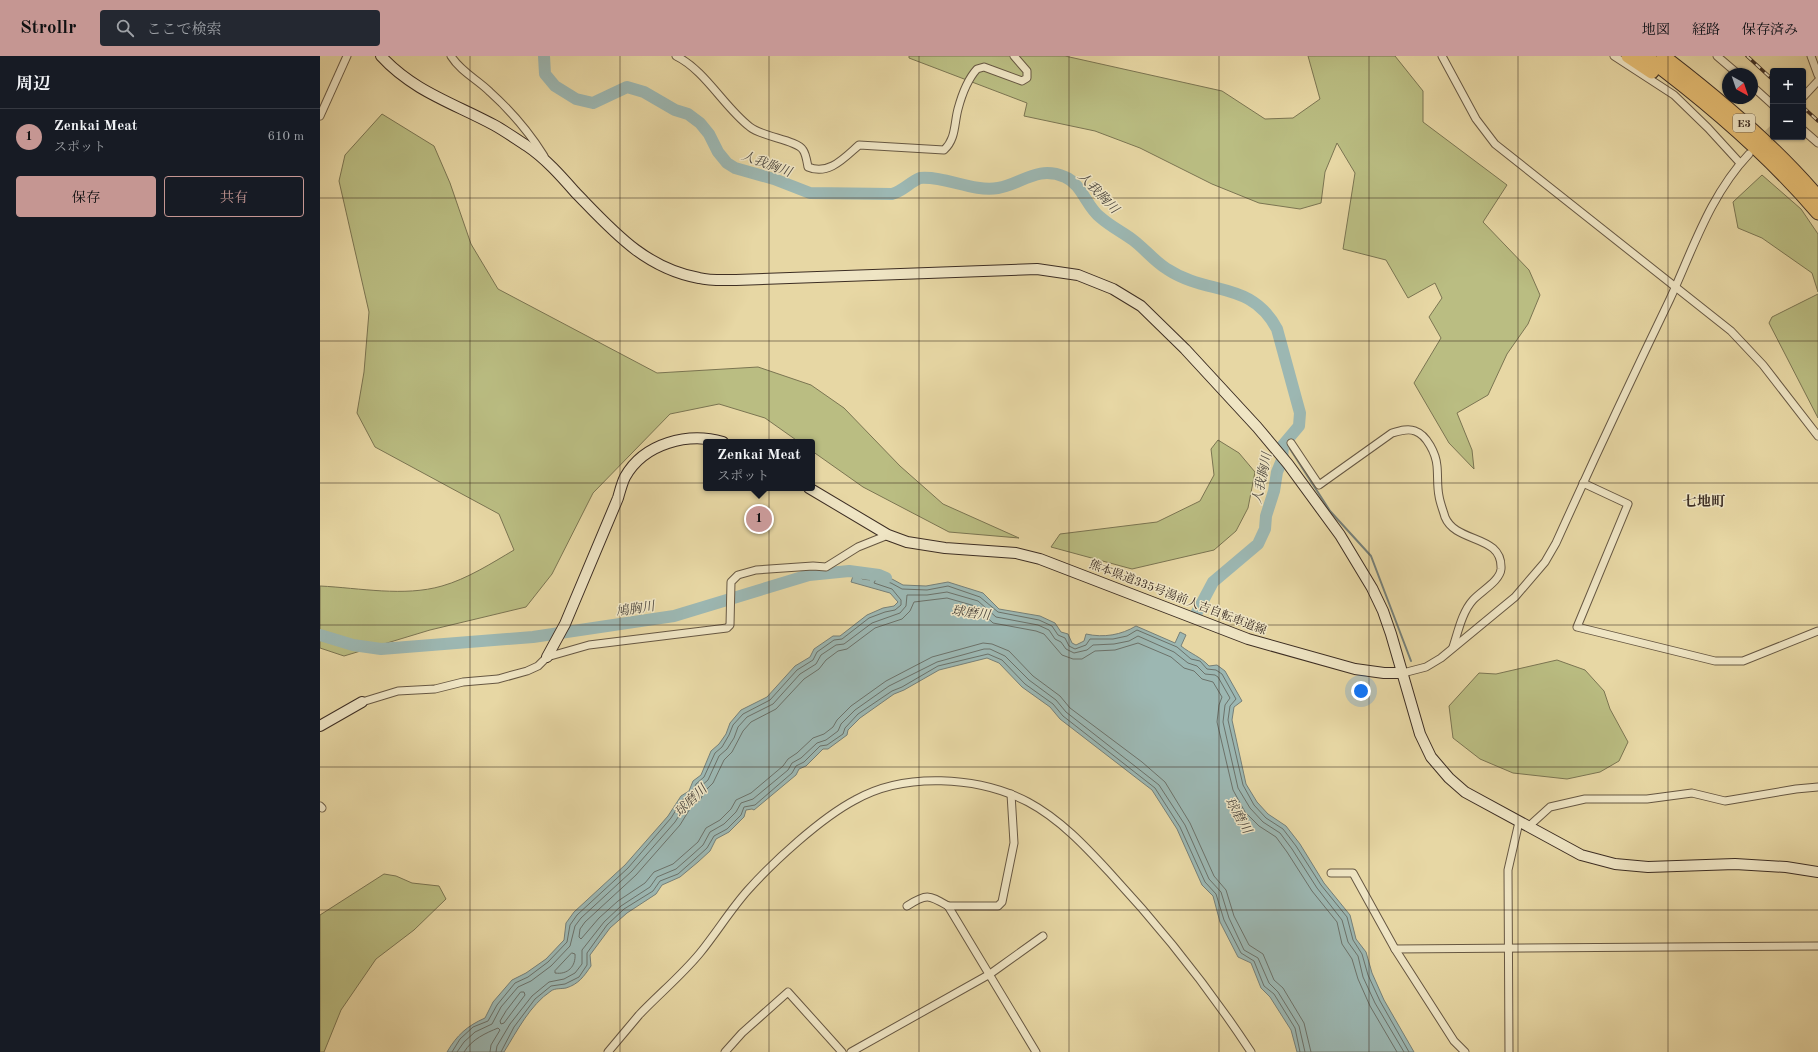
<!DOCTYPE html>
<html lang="ja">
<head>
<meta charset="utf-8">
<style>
	:root { --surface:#171b24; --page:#242831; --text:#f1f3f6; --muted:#9ea1a6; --line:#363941; --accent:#c59692 }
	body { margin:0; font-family:"Old Standard TT","Noto Serif JP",serif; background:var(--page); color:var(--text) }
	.controls { position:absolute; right:12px; top:12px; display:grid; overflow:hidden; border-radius:4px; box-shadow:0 1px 3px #0004 }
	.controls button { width:36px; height:36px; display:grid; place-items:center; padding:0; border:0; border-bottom:1px solid var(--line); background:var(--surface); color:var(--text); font:20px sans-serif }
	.compass { position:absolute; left:1402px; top:12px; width:36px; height:36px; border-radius:50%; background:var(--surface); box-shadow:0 1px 3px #0004; rotate:140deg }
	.you { position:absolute; left:1041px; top:635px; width:14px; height:14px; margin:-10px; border:3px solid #fff; border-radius:50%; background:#1a73e8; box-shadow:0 0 0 6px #1a73e833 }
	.badge { display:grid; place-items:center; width:26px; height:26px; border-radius:50%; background:var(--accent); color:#111; font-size:13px; font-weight:700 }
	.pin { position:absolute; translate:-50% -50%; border:2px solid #fff; box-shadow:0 1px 4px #0006 }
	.popup { position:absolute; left:383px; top:383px; width:112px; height:52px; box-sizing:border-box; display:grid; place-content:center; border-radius:4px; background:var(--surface); filter:drop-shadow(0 1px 3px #0005); font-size:13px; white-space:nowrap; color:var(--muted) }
	.popup b { font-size:15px; color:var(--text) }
	.popup::after { content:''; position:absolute; left:50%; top:100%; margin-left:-8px; border:8px solid transparent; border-top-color:var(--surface) }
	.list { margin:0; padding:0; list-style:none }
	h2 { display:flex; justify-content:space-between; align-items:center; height:52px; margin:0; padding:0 16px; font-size:17px }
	h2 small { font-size:13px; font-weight:400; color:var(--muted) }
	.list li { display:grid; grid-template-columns:26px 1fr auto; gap:12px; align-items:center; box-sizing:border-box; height:56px; padding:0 16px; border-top:1px solid var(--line) }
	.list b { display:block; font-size:15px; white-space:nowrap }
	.list p { margin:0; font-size:13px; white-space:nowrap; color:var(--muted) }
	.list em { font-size:13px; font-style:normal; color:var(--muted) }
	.actions { display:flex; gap:8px; padding:12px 16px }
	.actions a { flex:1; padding:9px 0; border:1px solid var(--accent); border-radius:4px; text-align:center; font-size:14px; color:var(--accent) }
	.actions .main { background:var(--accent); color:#111 }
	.icon { flex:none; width:22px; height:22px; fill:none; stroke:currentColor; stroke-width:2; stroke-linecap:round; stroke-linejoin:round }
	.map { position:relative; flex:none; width:1498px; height:996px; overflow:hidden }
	header { display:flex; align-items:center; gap:24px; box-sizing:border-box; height:56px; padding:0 20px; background:var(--accent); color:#111 }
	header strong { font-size:19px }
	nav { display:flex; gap:22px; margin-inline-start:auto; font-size:14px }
	.search { width:280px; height:36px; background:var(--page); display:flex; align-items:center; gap:10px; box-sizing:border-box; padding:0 14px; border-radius:4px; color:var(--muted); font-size:15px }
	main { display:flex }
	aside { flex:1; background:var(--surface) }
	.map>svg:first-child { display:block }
</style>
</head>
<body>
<header>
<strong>Strollr</strong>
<div class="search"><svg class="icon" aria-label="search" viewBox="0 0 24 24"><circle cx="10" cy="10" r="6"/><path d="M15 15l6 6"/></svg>ここで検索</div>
<nav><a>地図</a><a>経路</a><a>保存済み</a></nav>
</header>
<main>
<aside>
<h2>周辺<small></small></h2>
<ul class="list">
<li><span class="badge">1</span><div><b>Zenkai Meat</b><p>スポット</p></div><em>610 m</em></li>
</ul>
<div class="actions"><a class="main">保存</a><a>共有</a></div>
</aside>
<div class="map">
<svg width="1498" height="996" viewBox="0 0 1498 996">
	<rect width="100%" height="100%" fill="#e7d7a4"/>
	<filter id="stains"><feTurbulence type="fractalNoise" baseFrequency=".005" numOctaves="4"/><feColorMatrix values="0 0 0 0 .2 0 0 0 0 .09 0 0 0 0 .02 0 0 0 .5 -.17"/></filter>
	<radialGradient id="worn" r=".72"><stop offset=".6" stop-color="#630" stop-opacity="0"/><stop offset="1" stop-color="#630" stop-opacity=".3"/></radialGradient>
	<g fill="#babd82" stroke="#7b7552">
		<path d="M589,0H745L902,35L945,63L973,62L1000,43L988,0H1075L1103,35V66L1187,129L1163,166L1209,214L1220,239L1208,268L1187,298L1168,339L1137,357L1152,394L1154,413L1129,387L1094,327L1121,282L1109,261L1122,242L1115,227L1088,242L1066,204L1023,193L1035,117L1017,87L1005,116L1001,147L980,153L939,147L892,128L820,92L775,75L704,60L707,47L589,2Z"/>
		<path d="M62,58L114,90L130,127L151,188L178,233L337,317L438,311L491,329L524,352L580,410L623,448L699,482L629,476L543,431L492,395V386H479L445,362L399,348L350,358L273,437L232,518L206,551L110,574L24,600L0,592V530C40,532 84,541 122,530C147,523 172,507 194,494L179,458L55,391L37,357L44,316L49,256L19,125L25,99Z"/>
		<path d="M1442,119L1481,153L1498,178V236L1492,217L1442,182L1418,172L1413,146Z"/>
		<path d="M1498,238V362L1449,267L1452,261Z"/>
		<path d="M898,384L919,397L935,416L928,452L916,475L894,494L812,513L731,491L740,478L837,466L880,445L894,419L891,393Z"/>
		<path d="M1237,604L1265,614L1284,635L1290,653L1308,686L1299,705L1280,716L1247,723L1193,717L1160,703L1133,682L1129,650L1159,617L1176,618Z"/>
		<path d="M64,818L76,820L92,827L119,830L126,843L94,874L56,903L21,954L4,996H0V859Z"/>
	</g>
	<path fill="#9cb7b2" stroke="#768079" d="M536,511L542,523L550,524L551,517L572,523L583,529L606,530L628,526L663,537L679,553L720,560L735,567L741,576L748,578L752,587L756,589L764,585L766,578C784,582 801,579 816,570L855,587L860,576L866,579L861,590C871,598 881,601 889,610L897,609L905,615L922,645L914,651L912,664L926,728L937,746L948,758L966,770L980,788L1004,827L1030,859L1036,883L1046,896L1052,917L1064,944L1094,996H977L971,974L950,941L941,932L931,907L918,901L900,866L893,840L882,829L857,773L832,734L740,663L730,651L702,631L679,607L667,602L619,614L584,634L574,638L540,662L528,674L527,679L508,693H503L486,710L479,713L476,719L434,754L432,753L426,754L424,761L409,776L396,783L390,795L378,806L360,821L342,829L336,838L307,857L290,872L270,899L271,910C264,920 259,928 246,932C241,933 235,932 231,935C210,949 197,975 184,996H127C137,979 147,970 165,962L173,946L192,924L206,917L226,903L244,884L246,867L254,856L305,809L348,760L361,740L369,735L373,725L381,719L391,695L399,688L406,678L410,667L421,654L447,641L475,610L490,601L494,593L513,580H520L547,559L563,552L574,550L578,546L570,537L531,526Z"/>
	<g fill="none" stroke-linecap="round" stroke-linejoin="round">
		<g stroke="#6c726a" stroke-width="1">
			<path d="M252,897L255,898C256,910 248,919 235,917V915Z"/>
			<path d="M201,936H204L205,939L184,967L181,968L180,965L186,955Z"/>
			<path d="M132,996L140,983L153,971L168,965L177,949L195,927L208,921L228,906L247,886L250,869L257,859L308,812L351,762L363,743L372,737L376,728L384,721L395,697L402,691L409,679L413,669L423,658L450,644L477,614L493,604L497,596L514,584L522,583L549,562L565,556L575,554L581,549V544L572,533L554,527L556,523L571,527L582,533L607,534L628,530L660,541L678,556L719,564L732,570L738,579L745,582L749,590L755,593L766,589L770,583H793L807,580L817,574L857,591L871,603L880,605L887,613L896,614L902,618L916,643L910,650L908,664L923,729L934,749L946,762L963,773L976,790L1001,829L1027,861L1033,884L1042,898L1048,919L1060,945L1089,996"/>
			<path d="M137,996L144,986L155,976L172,968L181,951L198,931L211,925L231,910L250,890L255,870L261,862L312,815L355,766L367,747L376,740L380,731L388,724L399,700L407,693L414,682L418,671L427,661L453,648L480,618L496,608L501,599L516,589L524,588L552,567L580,557L586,550L587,539H607L627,536L658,545L676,561L718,569L729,574L735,583L741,586L746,593L754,597L767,594L773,589L794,588L809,585L818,580L854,596L868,607L877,610L885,618L895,619L898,621L910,642L905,649L903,666L918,732L930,752L943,766L960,777L972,793L997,832L1022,864L1028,886L1038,900L1043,921L1055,947L1084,996"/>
			<path d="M144,996C152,983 166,977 178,972L180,974L171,989L170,996"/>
			<path d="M176,996L177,990L190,968L212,940L229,926L244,923L255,917L262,908V894L284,866L301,850L330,831L337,821L356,813L372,799L383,789L390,776L404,768L416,756L421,747L433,743L468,714L472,707L481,702L497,687L506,684L518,675L521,668L535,654L569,630L617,606L664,593H670L685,600L709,624L736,644L746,656L839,729L865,769L889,823L901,836L909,862L924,894L938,902L949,927L958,936L979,970L985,996"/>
			<path d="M181,996L194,971L215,943L231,930L245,928L259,921L267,909V897L287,869L304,853L333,835L340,825L358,818L375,803L387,792L394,780L407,773L421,759L424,751L435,749L472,717L476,710L484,706L500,690L507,689L523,678L525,672L538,658L572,635L582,631L618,610L668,598L682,604L705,628L733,648L743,660L835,732L860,771L885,826L896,838L904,864L921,897L934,905L944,930L954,938L975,972L980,996"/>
			<path d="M991,996L984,967L963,932L954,924L943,898L929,889L914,860L906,834L894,820L870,767L845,726L822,706L750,652L740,640L713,620L689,595L672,588L663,587L612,601L566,625L531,650L517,664L513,671L504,678L493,682L477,697L468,703L463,710L431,737L416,744L411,753L400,764L386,772L378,786L353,808L334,816L325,827L298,845L279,862L261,883L259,881L260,873L265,866L316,819L360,769L371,751L380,744L385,735L393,727L404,704L412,696L423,675L431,666L456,653L484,623L499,613L506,604L518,595L527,593L555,572L582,563L590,555L594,546L627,542L655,550L673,567L716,575L724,578L742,599L753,603H762L775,595L795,594L818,587L851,601L864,612L874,615L882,623L893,626L902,641L899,649L897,666L913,734L925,756L939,770L956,781L967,796L992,835L1017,866L1022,888L1032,903L1038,923L1050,950L1077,996"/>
		</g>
		<path stroke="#768079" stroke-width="2" d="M965,385L1010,455L1051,500L1091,605"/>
		<g stroke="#9cb7b2" stroke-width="12">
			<path d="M224,0L225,18L235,30L256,43L273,47L307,31L324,36L355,54L368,58L380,67L389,78L398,96L407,107L415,112L454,123L490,137L572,138C583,135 590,126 600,122C626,120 652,136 678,132C702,128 717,109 745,121C762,128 766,150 780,161C790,170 802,176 813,184C825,193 834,205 847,213C888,240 931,224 957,273L980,357L979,370L963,389L962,404L957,416L954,435L946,460L945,473L938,488L893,526L876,558"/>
			<path d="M0,579L33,589L61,593L213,581L354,560L489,519L529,515L559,519L566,522"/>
		</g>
		<path stroke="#c5b58a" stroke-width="7" stroke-dasharray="7 3.5" stroke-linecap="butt" d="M1440,85L1453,72"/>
		<defs>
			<g id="street">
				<path d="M131,0C141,16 157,23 170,36C191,55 209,76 224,100"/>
				<path d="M356,0C385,14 404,51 430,71C442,81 477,84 483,94C486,98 487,106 488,111C509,120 525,101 539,89L624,94C636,83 634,68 638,53C642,38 647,24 657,13L664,11L702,25L707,22V15L694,0"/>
				<path d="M1122,0L1156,63L1175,88L1411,275L1443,309L1498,380"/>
				<path d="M1294,0L1354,39L1388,72L1420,107"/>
				<path d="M1397,0L1418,18"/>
				<path d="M1491,0L1498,19"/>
				<path d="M1432,30L1453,49"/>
				<path d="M1483,41L1498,25"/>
				<path d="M0,60L27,0"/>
				<path d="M1483,74L1498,87"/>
				<path d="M971,387L999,429L1072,377C1079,375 1088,372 1095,375C1107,379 1116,398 1117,410C1118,420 1117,431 1119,440C1120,447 1123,454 1125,461C1136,488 1183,478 1181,513C1180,525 1161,535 1153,544C1142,556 1138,576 1133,591"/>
				<path d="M1263,427L1308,448L1257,571L1395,605H1423L1498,575"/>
				<path d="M1083,617L1106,611L1121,602L1195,541L1225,506L1236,487C1273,405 1311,324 1350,243C1373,193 1390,139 1429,98"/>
				<path d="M42,646L78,635L115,633L143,626L178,623L207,615L218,610L227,601L269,589L407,572L410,569L411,526L418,519L436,514L493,510L506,511L538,491L568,479"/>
				<path d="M0,750L2,752"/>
				<path d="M1208,771L1230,751L1265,743H1327L1372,737L1405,745L1476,733L1498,731"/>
				<path d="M1011,817H1033L1075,893L1134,985L1145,996"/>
				<path d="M587,850C607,837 609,839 628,850L716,996"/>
				<path d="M628,850H678L682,846L694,787L691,738"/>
				<path d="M1075,893L1498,890"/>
				<path d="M288,996C298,984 309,971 319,959C339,938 362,919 380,897C397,876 411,853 428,834C454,805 501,762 535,744C584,716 658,720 708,746C740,763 766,791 790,817C842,873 889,932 931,996"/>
				<path d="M405,996L422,977L468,936L522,996"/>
				<path d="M531,996L670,918L723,880"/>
				<path d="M1189,996L1188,814L1199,766"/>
			</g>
			<g id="secondary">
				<path d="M61,0C93,35 133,47 174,69C185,75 196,83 207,90C225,102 241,120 255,136C292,174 324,212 379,222C391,225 404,224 416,224L717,213L758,219L793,233L821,250L865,293L937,371L968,408L1020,479L1052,532L1063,555L1071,578L1100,678L1111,701L1129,722L1145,736L1261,799L1295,808L1328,811L1415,808L1466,811L1498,816"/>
				<path d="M489,432L568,479L587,486L625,492L696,497L720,503L928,583L1035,613L1064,617H1083"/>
				<path d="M227,601L245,568L298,442C300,435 302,427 305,421C324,387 368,376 403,386"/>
				<path d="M0,670L42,646"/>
			</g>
			<g id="highway">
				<path d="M1308,0L1332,16"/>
				<path d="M1325,0C1388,47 1447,97 1498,157"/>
				<path d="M1343,0C1398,42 1453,88 1498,141"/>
			</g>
		</defs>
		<use href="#street" stroke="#675843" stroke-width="9"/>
		<use href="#secondary" stroke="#3c2d23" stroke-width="12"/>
		<use href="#highway" stroke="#3c2d23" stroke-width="15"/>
		<use href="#street" stroke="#efe5c4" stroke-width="7"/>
		<use href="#secondary" stroke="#efe5c4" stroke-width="10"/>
		<use href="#highway" stroke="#e4bc72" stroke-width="13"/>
		<defs>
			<g id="rail">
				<path d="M1427,0L1453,24"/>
				<path d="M1483,51L1498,65"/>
			</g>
		</defs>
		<use href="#rail" stroke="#3c2d23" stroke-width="3.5"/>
		<use href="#rail" stroke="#efe5c4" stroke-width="2" stroke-dasharray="6" stroke-linecap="butt"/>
	</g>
	<path fill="none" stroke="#3c2d23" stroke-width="1" stroke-opacity="0.55" d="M150,0V996M300,0V996M449,0V996M599,0V996M749,0V996M899,0V996M1049,0V996M1198,0V996M1348,0V996M0,142H1498M0,285H1498M0,427H1498M0,569H1498M0,711H1498M0,854H1498"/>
	<g text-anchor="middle" stroke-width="3" stroke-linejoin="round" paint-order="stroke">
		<rect fill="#efe5c4" stroke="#726453" stroke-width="1" x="1413" y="58" width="22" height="18" rx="3"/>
		<g font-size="11" font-weight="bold" fill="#3c2d23">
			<text x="1424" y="71">E3</text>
		</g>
		<g font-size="12" fill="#3c2d23" stroke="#efe5c4">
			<text transform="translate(858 541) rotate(21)" y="4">熊本県道335号湯前人吉自転車道線</text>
		</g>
		<g font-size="13" font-style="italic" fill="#4f4940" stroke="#efe5c4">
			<text transform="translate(447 107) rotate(20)" y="5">人我胸川</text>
			<text transform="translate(779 136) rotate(46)" y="5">人我胸川</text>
			<text transform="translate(941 422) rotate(-78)" y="5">人我胸川</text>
			<text transform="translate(315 552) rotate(-9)" y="5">鳩胸川</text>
			<text transform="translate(651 556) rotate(7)" y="5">球磨川</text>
			<text transform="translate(370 744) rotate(-44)" y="5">球磨川</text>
			<text transform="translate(919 759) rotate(60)" y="5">球磨川</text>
		</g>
		<g font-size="14" font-weight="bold" fill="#3c2d23" stroke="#efe5c4">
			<text x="1384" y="450">七地町</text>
		</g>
	</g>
	<rect width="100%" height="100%" filter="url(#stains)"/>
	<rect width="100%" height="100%" fill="url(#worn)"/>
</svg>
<div class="controls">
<button>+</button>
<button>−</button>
</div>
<svg class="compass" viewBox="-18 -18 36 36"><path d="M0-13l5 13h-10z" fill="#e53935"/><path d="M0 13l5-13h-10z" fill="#9ea1a6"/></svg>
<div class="you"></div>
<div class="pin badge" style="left:439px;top:463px">1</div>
<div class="popup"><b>Zenkai Meat</b>スポット</div>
</div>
</main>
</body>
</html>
